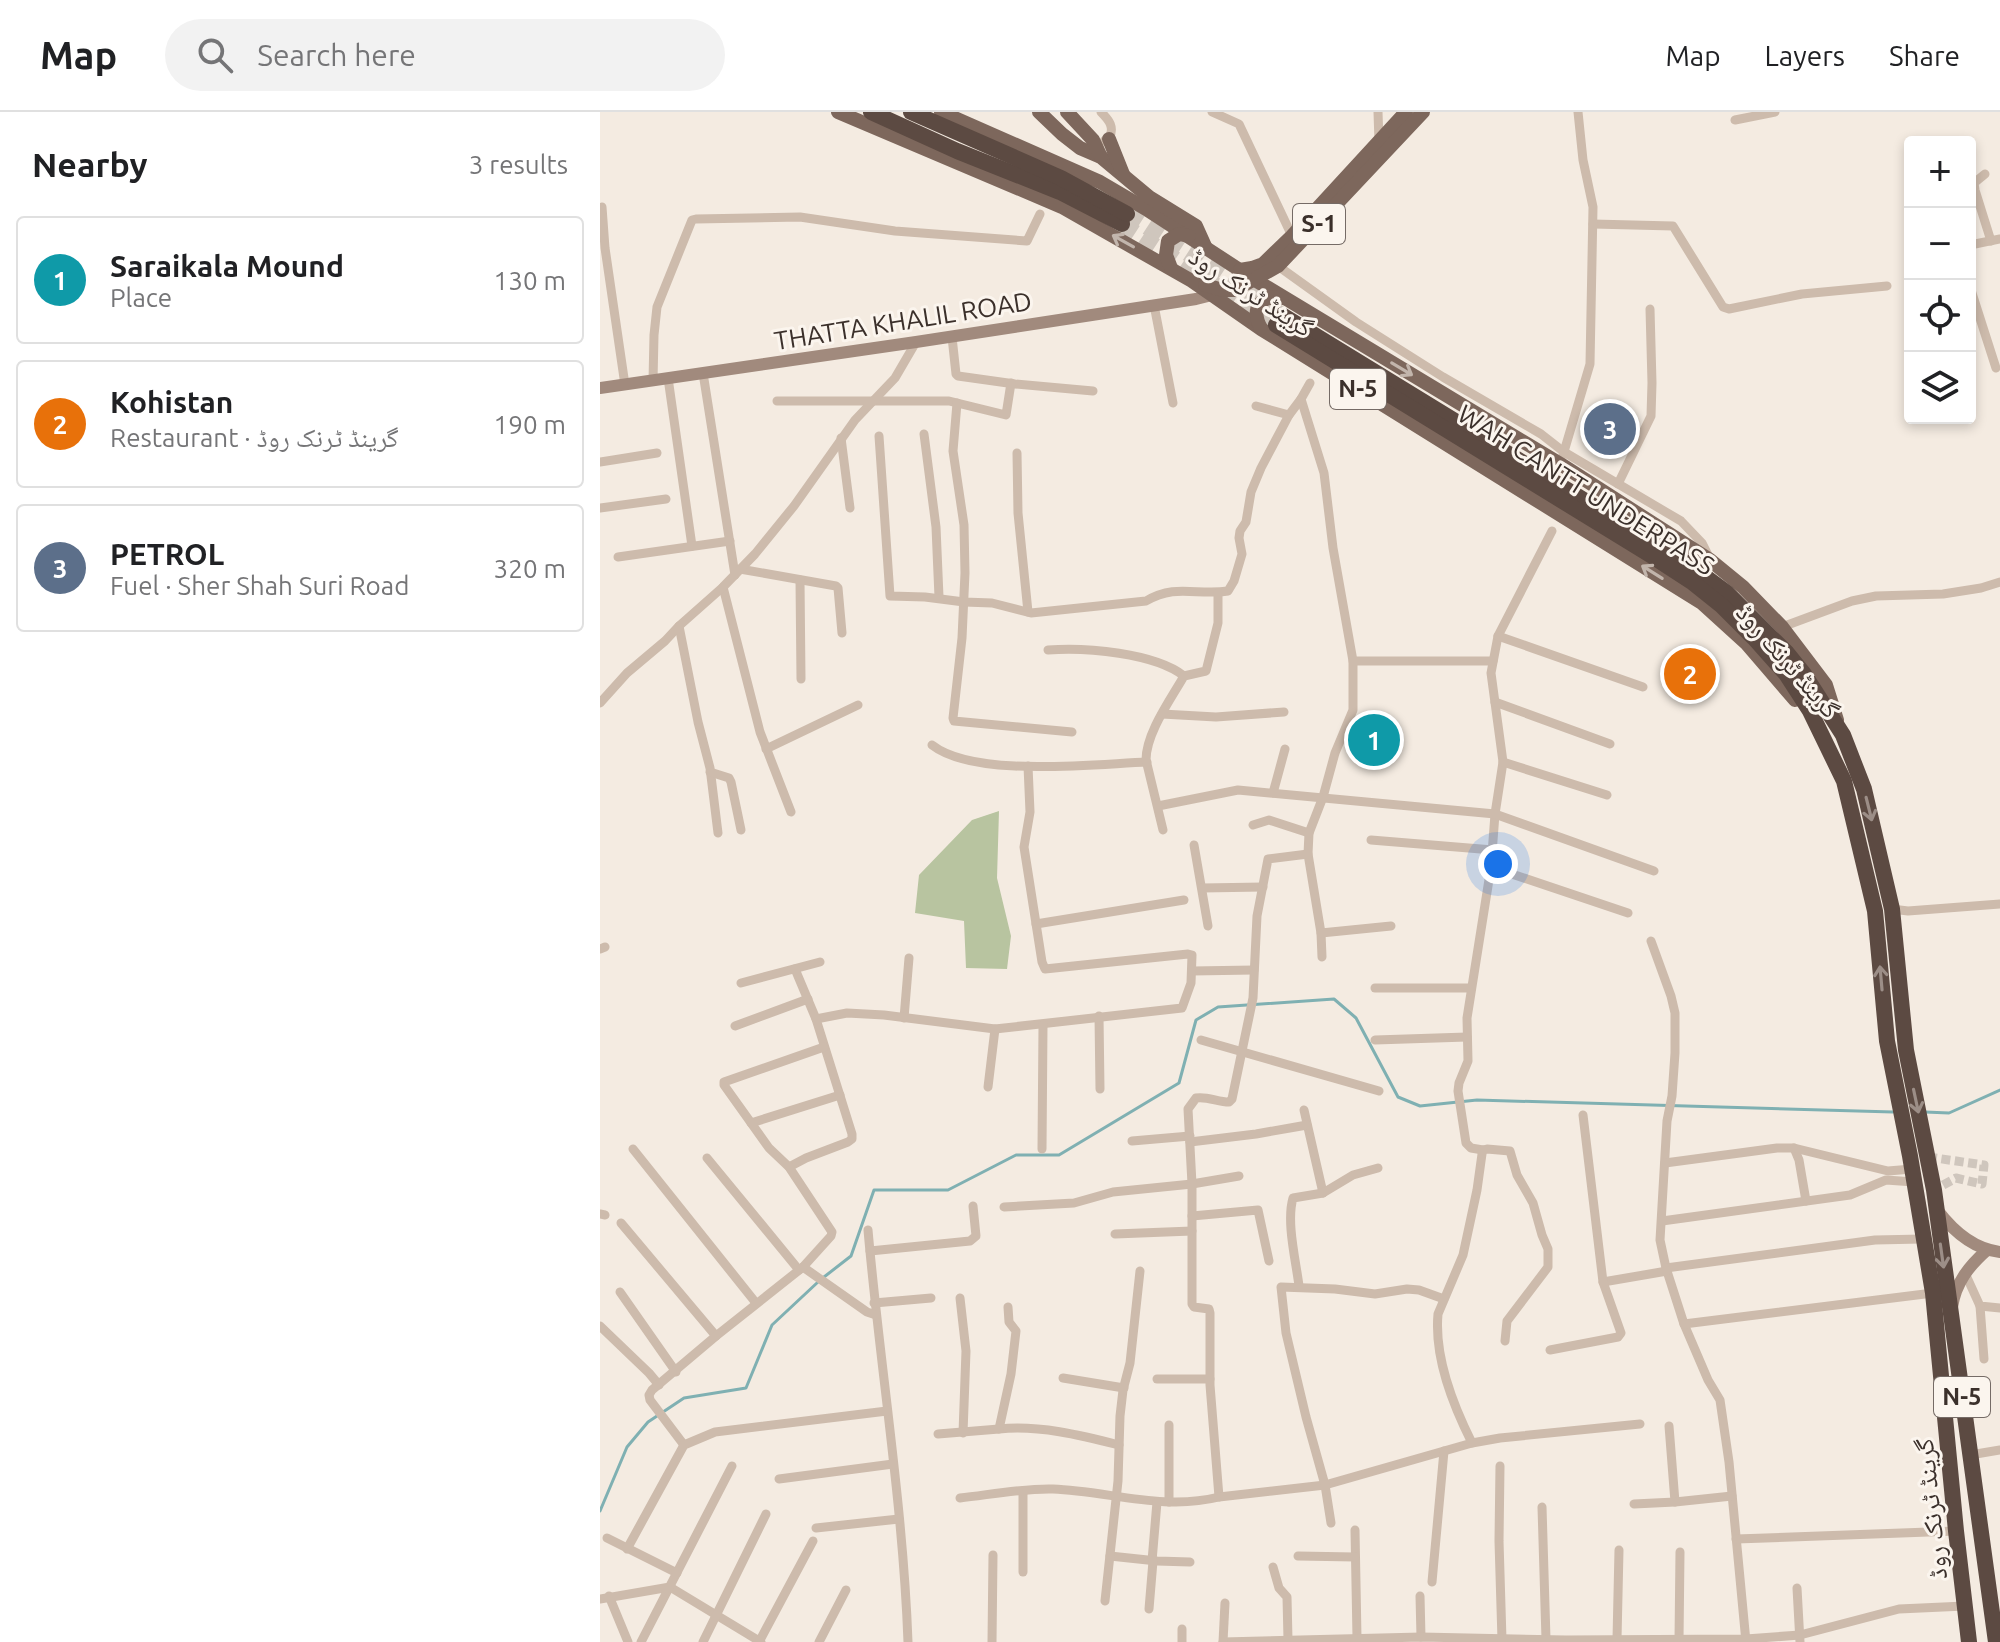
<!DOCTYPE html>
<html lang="en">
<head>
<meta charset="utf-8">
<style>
	:root { --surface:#fff; --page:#f2f2f2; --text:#202124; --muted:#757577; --line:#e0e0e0; --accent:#1f5a5e }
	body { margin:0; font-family:Ubuntu,"Noto Naskh Arabic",sans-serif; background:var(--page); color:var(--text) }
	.controls { position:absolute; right:24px; top:24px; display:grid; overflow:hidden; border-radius:8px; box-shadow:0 4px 12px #0003 }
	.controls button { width:72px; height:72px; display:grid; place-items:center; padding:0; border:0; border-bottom:2px solid var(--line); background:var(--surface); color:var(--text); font:40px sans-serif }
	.you { position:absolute; left:898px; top:752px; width:28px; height:28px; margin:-20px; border:6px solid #fff; border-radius:50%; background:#1a73e8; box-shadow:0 0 0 12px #1a73e833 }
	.badge { display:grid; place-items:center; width:52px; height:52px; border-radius:50%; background:var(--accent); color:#fff; font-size:26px; font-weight:700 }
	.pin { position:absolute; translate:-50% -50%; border:4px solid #fff; box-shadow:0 2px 8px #0006 }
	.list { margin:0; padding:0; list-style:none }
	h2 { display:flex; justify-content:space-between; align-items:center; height:104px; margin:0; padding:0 32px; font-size:34px }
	h2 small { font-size:26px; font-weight:400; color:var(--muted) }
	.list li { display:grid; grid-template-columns:52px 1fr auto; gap:24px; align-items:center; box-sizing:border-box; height:128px; margin:0 16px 16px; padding:0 16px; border:2px solid var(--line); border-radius:8px }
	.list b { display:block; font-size:30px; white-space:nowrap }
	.list p { margin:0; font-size:26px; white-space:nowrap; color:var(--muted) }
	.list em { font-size:26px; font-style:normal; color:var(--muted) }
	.icon { flex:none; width:44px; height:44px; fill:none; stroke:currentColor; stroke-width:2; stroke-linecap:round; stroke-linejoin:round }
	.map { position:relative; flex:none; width:1400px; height:1530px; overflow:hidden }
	header { display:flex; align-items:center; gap:48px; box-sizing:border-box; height:112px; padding:0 40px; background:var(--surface); border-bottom:2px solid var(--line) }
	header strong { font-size:38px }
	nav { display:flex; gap:44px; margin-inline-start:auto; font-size:28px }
	.search { width:560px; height:72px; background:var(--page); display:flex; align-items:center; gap:20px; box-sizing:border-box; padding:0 28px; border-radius:44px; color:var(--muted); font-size:30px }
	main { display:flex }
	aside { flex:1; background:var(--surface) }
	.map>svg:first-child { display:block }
</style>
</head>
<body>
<header>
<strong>Map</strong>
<div class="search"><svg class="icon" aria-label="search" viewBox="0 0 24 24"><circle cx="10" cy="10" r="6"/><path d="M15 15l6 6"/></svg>Search here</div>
<nav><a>Map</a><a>Layers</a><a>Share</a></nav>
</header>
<main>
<aside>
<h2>Nearby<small>3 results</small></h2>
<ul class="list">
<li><span class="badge" style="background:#0f9aa8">1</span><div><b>Saraikala Mound</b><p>Place</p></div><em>130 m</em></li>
<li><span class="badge" style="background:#e8710a">2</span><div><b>Kohistan</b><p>Restaurant · گرینڈ ٹرنک روڈ</p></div><em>190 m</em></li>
<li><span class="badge" style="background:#5c6f8a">3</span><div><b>PETROL</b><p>Fuel · Sher Shah Suri Road</p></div><em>320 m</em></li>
</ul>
</aside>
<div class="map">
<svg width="1400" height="1530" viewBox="0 0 1400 1530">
	<rect width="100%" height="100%" fill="#f4ebe1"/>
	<path fill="#b8c4a0" d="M399,699L397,766L411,824L407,857L366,856L364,809L315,801L319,763L372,708Z"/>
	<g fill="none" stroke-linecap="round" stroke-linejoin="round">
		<g stroke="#7fb0b2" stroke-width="3">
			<path d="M1325,1000L1349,1001L1400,978"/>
			<path d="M224,1165L251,1144L274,1078H348L416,1043H459L579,971L596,908L618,895L734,887L756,906L798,985L820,994L877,988L1293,1000"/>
			<path d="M0,1399L27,1335L48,1310L84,1286L146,1276L172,1213L218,1170"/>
		</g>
		<path stroke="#cfc6bd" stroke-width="9" stroke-dasharray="9 4.5" stroke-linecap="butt" d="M1328,1045L1384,1053L1382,1072L1356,1066L1334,1078"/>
		<g stroke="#cfc6bd" stroke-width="16" stroke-dasharray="16 8" stroke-linecap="butt">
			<path d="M527,102L682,203"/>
			<path d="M522,112L676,213"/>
		</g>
		<g stroke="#cdbbac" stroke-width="9">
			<path d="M501,0C509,8 515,15 509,27L504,29"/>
			<path d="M612,0L639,12L692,124"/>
			<path d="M778,0L779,30"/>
			<path d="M1135,8L1175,0"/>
			<path d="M1385,62L1374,71L1375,78L1391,129"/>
			<path d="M2,95L5,136L25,273"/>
			<path d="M993,112L1073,114L1123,195L1129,197L1202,182L1287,174"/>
			<path d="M1370,133L1400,127"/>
			<path d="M678,154L756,210L843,265L941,322L964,340L1081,409L1102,431L1109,445"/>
			<path d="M1370,175L1396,256"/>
			<path d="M554,193L573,291"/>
			<path d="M352,225L356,262L358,264L415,272L493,279"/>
			<path d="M103,261L135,463"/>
			<path d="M68,266L92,434"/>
			<path d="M53,269L54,223L57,195L92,108L96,107L200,105L295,119L427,129L440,102"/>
			<path d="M710,271L701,287L724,361L733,436L753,549V598L735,641L723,685L709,721L708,742L721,821L722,845"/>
			<path d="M177,289H349L406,303L411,271"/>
			<path d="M357,291L353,339L364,413L365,461L362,526L353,606L354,609L472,620"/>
			<path d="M656,294L689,303"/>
			<path d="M324,322L336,415L339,485"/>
			<path d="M279,324L290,484L325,485L364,490L392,491L431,501L546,489C576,471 597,484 628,479L634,469L642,442L639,426L640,419L646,410L651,380L661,356L689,303L701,287"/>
			<path d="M241,326L250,396"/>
			<path d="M417,341L418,401L428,500"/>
			<path d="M963,343L990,252L993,95L983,48L978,0"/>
			<path d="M0,350L57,341"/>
			<path d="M1018,372L1051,304L1052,271L1050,197"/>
			<path d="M0,396L66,387"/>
			<path d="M952,419L898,524L891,561L903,650L895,702L891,755L1028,801"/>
			<path d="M18,445L130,429"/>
			<path d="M140,457L236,474L238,476L242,521"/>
			<path d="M200,468L201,567"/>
			<path d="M123,475L160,620L191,700"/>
			<path d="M79,514L98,610L110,656L118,721"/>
			<path d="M1182,515L1252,489L1276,484L1343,482L1381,476L1400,470"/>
			<path d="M898,524L1043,575"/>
			<path d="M448,538C485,535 555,541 584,564"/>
			<path d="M753,549H893"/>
			<path d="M895,590L1010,632"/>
			<path d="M0,591L27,561L65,529L79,514L123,475L155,442L194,394L255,308L295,266L316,230"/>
			<path d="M562,602L616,605L684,600"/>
			<path d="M332,633C374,666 493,652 547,650"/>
			<path d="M166,637L258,593"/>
			<path d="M903,650L1007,683"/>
			<path d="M110,660L129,666L131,670L141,718"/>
			<path d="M673,681L685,637"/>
			<path d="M558,694L638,678L895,702L1054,759"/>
			<path d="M653,713L669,708L709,721"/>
			<path d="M563,718L546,648C546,621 571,587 584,564L606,559L618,511V481"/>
			<path d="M771,728L893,738"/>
			<path d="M594,733L608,814"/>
			<path d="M602,776L663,775"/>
			<path d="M1292,797L1308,799L1400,792"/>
			<path d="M436,812L584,788"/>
			<path d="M721,821L791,814"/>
			<path d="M1051,829L1071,884L1075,901V941L1072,984L1067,1009L1060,1128L1066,1156L1084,1212L1108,1268L1120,1288L1129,1350L1146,1530"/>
			<path d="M0,837L5,835"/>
			<path d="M592,859L654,858"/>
			<path d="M141,871L220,850"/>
			<path d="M775,876H871"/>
			<path d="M499,904L500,977"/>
			<path d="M304,906L309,846"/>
			<path d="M216,907L247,901L284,903L395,917L582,896L591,871L592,843L588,842L445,857L442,850L424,735L430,700L428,654"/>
			<path d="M135,914L208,887"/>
			<path d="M601,928L779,979"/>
			<path d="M775,928L867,925"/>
			<path d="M388,975L395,917"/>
			<path d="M704,998L723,1081"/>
			<path d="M151,1011L240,983"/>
			<path d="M532,1029L590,1024"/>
			<path d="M590,1030L656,1022L707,1013"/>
			<path d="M1194,1036L1199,1048L1206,1089"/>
			<path d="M33,1037L156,1191"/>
			<path d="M442,1037L443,913"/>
			<path d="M883,1038L871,1036L866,1031L858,979L859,971L868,949L867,906L891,755"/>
			<path d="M107,1046L199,1158"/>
			<path d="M1065,1051L1177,1036H1194L1288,1059L1312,1057"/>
			<path d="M189,1055L206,1046L248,1030L252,1027V1022L216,907L195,857"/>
			<path d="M404,1095L474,1091L513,1080L592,1072L639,1064"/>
			<path d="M0,1102L5,1103"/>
			<path d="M592,1104L658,1098L669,1149"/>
			<path d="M1062,1109L1250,1083L1286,1068L1314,1070"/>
			<path d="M21,1111L116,1224"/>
			<path d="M268,1118C280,1255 303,1392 308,1530"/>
			<path d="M515,1122L592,1119"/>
			<path d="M270,1139L370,1129L376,1124L373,1094"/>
			<path d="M203,1155L267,1200L276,1203"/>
			<path d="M1066,1156L1275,1128L1322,1127"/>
			<path d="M1365,1161L1380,1194L1400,1196"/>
			<path d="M1003,1170L1067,1159"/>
			<path d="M699,1174C696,1149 686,1110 693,1086L723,1081L753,1063L778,1056"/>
			<path d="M20,1180L76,1260"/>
			<path d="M360,1186L366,1239L363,1321"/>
			<path d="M274,1191L331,1186"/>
			<path d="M1380,1194L1384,1247"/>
			<path d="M408,1195L409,1210L416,1219L411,1262L399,1317C439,1313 480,1323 519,1333"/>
			<path d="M1084,1212L1333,1181"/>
			<path d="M0,1214L49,1261L59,1273"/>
			<path d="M950,1238L1018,1225L1021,1221L1003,1170L983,1003"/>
			<path d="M463,1266L524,1276"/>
			<path d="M557,1267H610"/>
			<path d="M1069,1314L1075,1390"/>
			<path d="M338,1322L399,1317"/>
			<path d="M872,1331C853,1293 834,1246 838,1202L863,1143L877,1078L882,1042L883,1038L887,1037L910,1039L917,1063L933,1091L942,1123L948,1137V1155L907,1209L905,1229"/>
			<path d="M84,1333L50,1288L49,1283L52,1278L116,1224L203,1155L231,1124L232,1120L189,1055L169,1036L124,973V970L224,935"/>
			<path d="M1370,1343L1400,1338"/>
			<path d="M900,1354L899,1429L902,1528"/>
			<path d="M179,1367L293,1352"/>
			<path d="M423,1379V1460"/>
			<path d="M619,1385L610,1273V1201L609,1197L594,1195L592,1192V1072L588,997L596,986C607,984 618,990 629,990L632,987L653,886L657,804L668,747L708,742"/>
			<path d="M360,1386C388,1383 425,1376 453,1377C508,1379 563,1399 619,1385L725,1373L872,1331L900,1326L1040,1312"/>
			<path d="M569,1390V1313"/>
			<path d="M1034,1392L1075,1390L1132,1384"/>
			<path d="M942,1395L946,1527"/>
			<path d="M731,1411L725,1373L706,1305L686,1221L681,1175L735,1177L775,1182L807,1177L819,1178L844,1187"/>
			<path d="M216,1416L299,1407"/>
			<path d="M755,1418L757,1526"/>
			<path d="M7,1426L77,1461"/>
			<path d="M1136,1427L1356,1419"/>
			<path d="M27,1437L84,1333L115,1320L287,1299"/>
			<path d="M510,1444L557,1449L590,1450"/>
			<path d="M698,1444L755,1445"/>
			<path d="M552,1449L557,1390"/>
			<path d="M673,1455L679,1476L687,1485L688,1528"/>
			<path d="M832,1470L844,1339"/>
			<path d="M1197,1476L1200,1530"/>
			<path d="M9,1484L28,1530"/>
			<path d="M820,1484L821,1525"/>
			<path d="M0,1487L70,1475L161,1530"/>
			<path d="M505,1489L518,1369L520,1304L523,1278L530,1251L540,1159"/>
			<path d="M549,1497L553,1449"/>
			<path d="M582,1517V1530"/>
			<path d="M1017,1527L1019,1438"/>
			<path d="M1079,1528L1080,1440"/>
			<path d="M41,1530L132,1354"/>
			<path d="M103,1530L166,1402"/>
			<path d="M159,1530L213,1429"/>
			<path d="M219,1530L246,1478"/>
			<path d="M392,1530L393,1443"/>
			<path d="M623,1530L821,1525L966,1528L1146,1527L1200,1523L1299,1497L1365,1494"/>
			<path d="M623,1530L625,1491"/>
		</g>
		<g stroke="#a18a7d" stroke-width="12">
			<path d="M0,276L316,230L596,187L612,183"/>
			<path d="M1338,1099C1354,1120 1374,1137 1400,1140"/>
			<path d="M1352,1195C1356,1170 1369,1154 1387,1138"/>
		</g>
		<g stroke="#7d675c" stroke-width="14">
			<path d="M238,0L462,95L592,169L661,217L1102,491L1146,531L1195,588"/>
			<path d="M341,0L500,70L546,97L655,168L962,353L1110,448L1143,475L1182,515L1226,573L1237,608"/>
			<path d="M439,0L462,22L480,36L501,45L549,85L596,114L605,134"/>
			<path d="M467,0L493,28L501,45"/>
			<path d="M509,27L523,62"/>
			<path d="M571,156L566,143L568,129L579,122L589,124"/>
			<path d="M640,158L652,156L663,152L692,124L806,0"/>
			<path d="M605,173L623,178H635L678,154L823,0"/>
			<path d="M661,216C650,197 661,182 682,186"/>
		</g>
		<g stroke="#5c4a42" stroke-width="16">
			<path d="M271,0L357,39L460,80L522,112"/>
			<path d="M311,0L461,66L527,102"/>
			<path d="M682,203L1088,452L1127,481L1187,541L1204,562L1243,623L1264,677L1292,797L1306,938L1334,1078L1396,1530"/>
			<path d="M676,213L1052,444L1092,470L1122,494L1154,526L1186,562L1210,599L1244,669L1275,799L1287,929L1310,1044L1333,1181L1356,1419L1369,1530"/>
		</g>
	</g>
	<defs><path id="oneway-shaft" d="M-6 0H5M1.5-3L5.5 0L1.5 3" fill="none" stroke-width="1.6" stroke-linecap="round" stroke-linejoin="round" transform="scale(2)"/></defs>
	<g stroke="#c2b5ac">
		<use href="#oneway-shaft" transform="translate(523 129) rotate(-151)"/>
		<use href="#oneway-shaft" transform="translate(802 257) rotate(31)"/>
		<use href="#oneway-shaft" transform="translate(1052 460) rotate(-148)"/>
	</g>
	<g stroke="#9c8e87">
		<use href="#oneway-shaft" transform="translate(1269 697) rotate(76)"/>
		<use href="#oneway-shaft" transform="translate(1281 866) rotate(-95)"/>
		<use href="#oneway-shaft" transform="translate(1316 989) rotate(78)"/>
		<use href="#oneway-shaft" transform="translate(1342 1144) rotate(82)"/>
	</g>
	<g text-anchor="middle" stroke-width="6" stroke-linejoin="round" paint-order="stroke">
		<g fill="#fbf5ee" stroke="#756b66" stroke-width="2">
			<rect x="693" y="92" width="52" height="40" rx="6"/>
			<rect x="730" y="257" width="56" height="40" rx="6"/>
			<rect x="1334" y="1265" width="56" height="40" rx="6"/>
		</g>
		<g font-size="24" font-weight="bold" fill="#3b302b">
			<text x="719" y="120">S-1</text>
			<text x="758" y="285">N-5</text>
			<text x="1362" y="1293">N-5</text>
		</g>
		<g font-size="26" fill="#3b302b" stroke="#fbf5ee">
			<text transform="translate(651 180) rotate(33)" y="9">گرینڈ ٹرنک روڈ</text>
			<text transform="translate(303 209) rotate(-9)" y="9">THATTA KHALIL ROAD</text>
			<text transform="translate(986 378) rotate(32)" y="9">WAH CANTT UNDERPASS</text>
			<text transform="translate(1188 549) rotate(49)" y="9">گرینڈ ٹرنک روڈ</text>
			<text transform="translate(1331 1397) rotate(-96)" y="9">گرینڈ ٹرنک روڈ</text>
		</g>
	</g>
</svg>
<div class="controls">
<button>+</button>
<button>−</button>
<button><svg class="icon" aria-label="locate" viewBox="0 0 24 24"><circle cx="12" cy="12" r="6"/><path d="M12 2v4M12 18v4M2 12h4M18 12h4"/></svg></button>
<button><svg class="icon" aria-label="layers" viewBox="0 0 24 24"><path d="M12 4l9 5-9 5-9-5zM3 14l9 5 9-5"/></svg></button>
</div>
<div class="you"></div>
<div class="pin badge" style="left:774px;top:628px;background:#0f9aa8">1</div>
<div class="pin badge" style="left:1090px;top:562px;background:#e8710a">2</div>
<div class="pin badge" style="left:1010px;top:317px;background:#5c6f8a">3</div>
</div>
</main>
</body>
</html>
